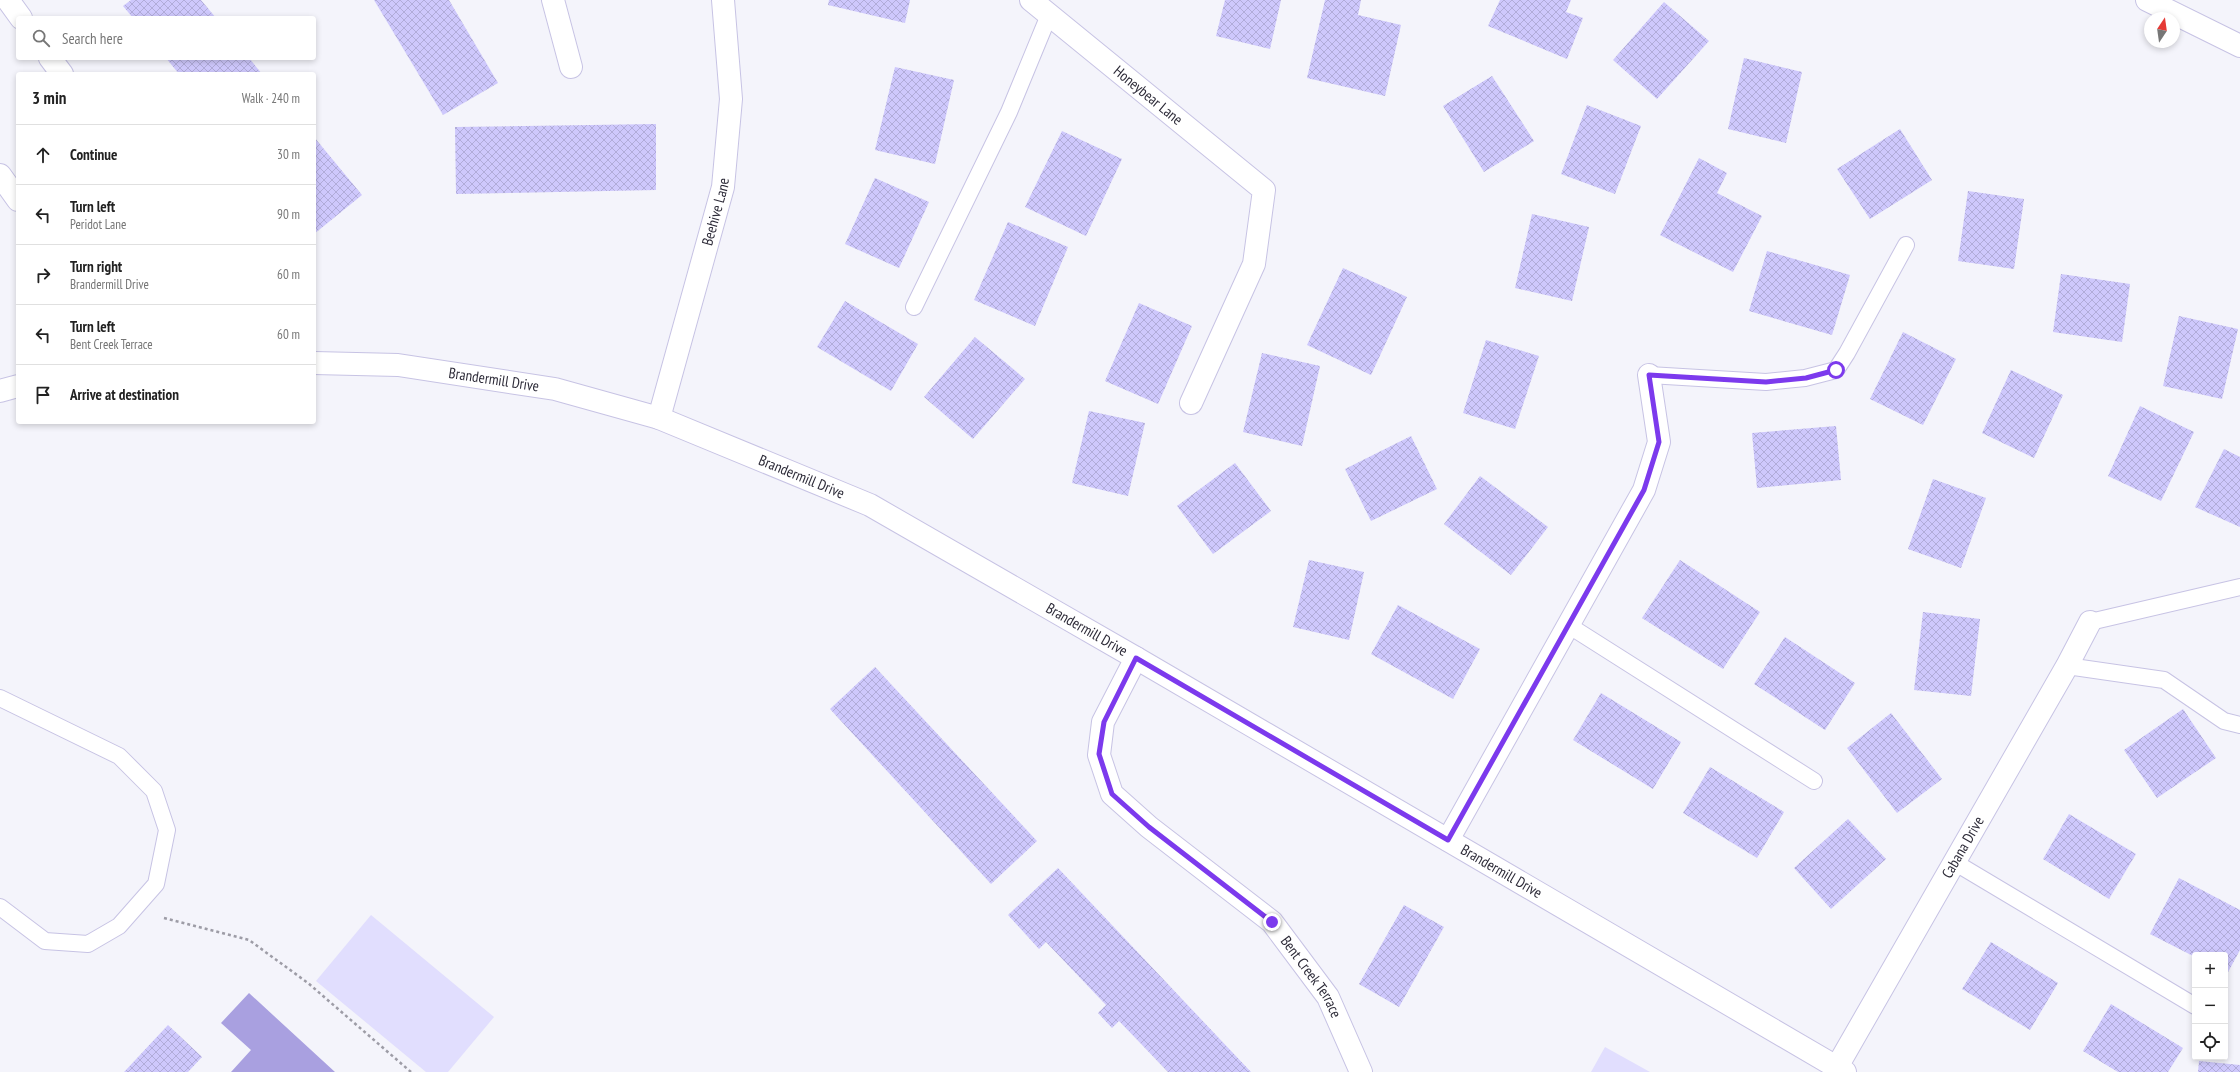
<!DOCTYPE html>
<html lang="en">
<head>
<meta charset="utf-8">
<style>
	:root { --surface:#fff; --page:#f6f6f6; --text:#222; --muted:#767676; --line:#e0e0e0 }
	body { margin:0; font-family:"PT Sans Narrow",sans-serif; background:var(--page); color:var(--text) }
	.controls { position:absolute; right:12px; bottom:12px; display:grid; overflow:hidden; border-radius:4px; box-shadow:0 2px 6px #0003 }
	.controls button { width:36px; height:36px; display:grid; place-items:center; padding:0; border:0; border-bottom:1px solid var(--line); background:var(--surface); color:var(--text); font:20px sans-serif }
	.compass { position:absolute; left:2144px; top:12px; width:36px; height:36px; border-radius:50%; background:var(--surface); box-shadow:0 2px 6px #0003; rotate:13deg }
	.stop { position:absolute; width:12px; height:12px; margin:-9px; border:3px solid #7c3aed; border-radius:50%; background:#fff }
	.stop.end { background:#7c3aed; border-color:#fff; box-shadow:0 1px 4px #0008 }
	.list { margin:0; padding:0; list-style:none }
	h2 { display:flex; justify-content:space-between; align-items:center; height:52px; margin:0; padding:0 16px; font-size:17px }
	h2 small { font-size:13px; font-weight:400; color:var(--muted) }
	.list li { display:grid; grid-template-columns:26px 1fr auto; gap:12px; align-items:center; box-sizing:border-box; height:60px; padding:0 16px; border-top:1px solid var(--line) }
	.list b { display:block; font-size:15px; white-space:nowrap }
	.list p { margin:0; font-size:13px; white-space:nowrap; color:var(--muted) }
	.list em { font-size:13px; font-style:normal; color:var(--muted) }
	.icon { flex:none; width:22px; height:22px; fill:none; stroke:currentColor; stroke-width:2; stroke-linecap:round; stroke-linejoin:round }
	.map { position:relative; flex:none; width:2240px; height:1072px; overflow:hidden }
	.search { position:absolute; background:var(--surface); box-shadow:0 2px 6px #0003; left:16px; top:16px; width:300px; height:44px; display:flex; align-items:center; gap:10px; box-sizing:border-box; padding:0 14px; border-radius:4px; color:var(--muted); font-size:15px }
	.panel { position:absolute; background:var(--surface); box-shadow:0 2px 6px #0003; left:16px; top:72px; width:300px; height:352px; border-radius:4px }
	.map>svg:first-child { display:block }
</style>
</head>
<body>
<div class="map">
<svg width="2240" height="1072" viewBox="0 0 2240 1072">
	<defs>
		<pattern id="building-cross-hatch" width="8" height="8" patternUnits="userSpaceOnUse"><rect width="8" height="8" fill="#cec8fc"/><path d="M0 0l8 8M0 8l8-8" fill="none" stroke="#b1acd9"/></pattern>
	</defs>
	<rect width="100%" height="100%" fill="#f4f4fb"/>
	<g fill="#e1defe">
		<path d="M371,915L494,1017L448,1072H426L316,981Z"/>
		<path d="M1605,1047L1650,1072H1591Z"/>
	</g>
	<path fill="#a9a0e0" d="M249,993L335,1072H231L251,1050L221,1023Z"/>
	<g fill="url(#building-cross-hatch)">
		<path d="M131,0H201L216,18H133L123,6Z"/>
		<path d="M374,0H449L498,83L443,115Z"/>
		<path d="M829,0H910L905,23L828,5Z"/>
		<path d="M1225,0H1281L1270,49L1216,36Z"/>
		<path d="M1325,0H1361L1358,15L1401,25L1385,96L1307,78Z"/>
		<path d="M1500,0H1571L1566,12L1583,18L1567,59L1488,26Z"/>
		<path d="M1664,2L1709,41L1657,99L1613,60Z"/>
		<path d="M166,58H249L262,74H179Z"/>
		<path d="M1744,58L1802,72L1786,143L1728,129Z"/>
		<path d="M895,67L954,80L935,164L875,150Z"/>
		<path d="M1492,76L1534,141L1484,172L1443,106Z"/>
		<path d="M1587,105L1641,126L1615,194L1561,174Z"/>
		<path d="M656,124V190L456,194L455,127Z"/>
		<path d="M1900,129L1932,180L1870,219L1837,169Z"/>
		<path d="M1062,131L1122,159L1086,236L1025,207Z"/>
		<path d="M314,137L362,195L314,234Z"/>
		<path d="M1699,158L1727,173L1717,193L1762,216L1733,272L1660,235Z"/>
		<path d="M875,178L929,202L899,268L845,244Z"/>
		<path d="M1968,191L2024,199L2014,269L1958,261Z"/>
		<path d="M1532,214L1589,227L1572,301L1515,288Z"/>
		<path d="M1008,222L1068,247L1035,326L974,300Z"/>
		<path d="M1767,251L1850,275L1832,335L1749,311Z"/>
		<path d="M1343,268L1407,297L1371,375L1307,345Z"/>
		<path d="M2061,274L2130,284L2122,342L2053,332Z"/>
		<path d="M845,301L918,344L891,391L817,347Z"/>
		<path d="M1139,303L1192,326L1158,404L1105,381Z"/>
		<path d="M2179,316L2238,329L2222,399L2163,386Z"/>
		<path d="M1903,332L1956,359L1923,425L1870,399Z"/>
		<path d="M975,337L1025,379L973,439L924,397Z"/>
		<path d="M1486,340L1539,356L1515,429L1463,413Z"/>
		<path d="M1262,353L1320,366L1302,446L1243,432Z"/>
		<path d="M2011,370L2063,395L2034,458L1982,433Z"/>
		<path d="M2140,406L2194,432L2161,501L2108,476Z"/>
		<path d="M1089,411L1145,423L1128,496L1072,483Z"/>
		<path d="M1836,426L1841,480L1757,488L1752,433Z"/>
		<path d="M1411,436L1437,489L1371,521L1345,469Z"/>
		<path d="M2224,449L2240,457V527L2195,507Z"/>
		<path d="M1235,463L1271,511L1213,554L1177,506Z"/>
		<path d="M1480,476L1548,527L1511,575L1444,524Z"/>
		<path d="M1933,479L1986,498L1961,568L1908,549Z"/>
		<path d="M1309,560L1364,572L1349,640L1293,627Z"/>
		<path d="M1680,560L1760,612L1723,669L1642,618Z"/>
		<path d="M1398,605L1480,649L1453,699L1371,654Z"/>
		<path d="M1923,612L1980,619L1971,696L1914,690Z"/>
		<path d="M1785,637L1855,683L1825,730L1754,684Z"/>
		<path d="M875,667L1037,841L991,884L830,709Z"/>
		<path d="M1601,693L1681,742L1653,789L1573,740Z"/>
		<path d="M2183,709L2216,758L2157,798L2124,750Z"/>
		<path d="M1891,713L1942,779L1897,813L1847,748Z"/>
		<path d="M1710,767L1784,812L1757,858L1683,813Z"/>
		<path d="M2069,814L2136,854L2109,899L2043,859Z"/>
		<path d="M1848,819L1886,859L1831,909L1794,868Z"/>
		<path d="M1058,868L1251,1072H1168L1119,1021L1112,1028L1098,1013L1106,1005L1046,942L1039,949L1008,915Z"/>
		<path d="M2179,878L2240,910V950L2227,974L2225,972V955H2195V957L2150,934Z"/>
		<path d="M1404,905L1444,927L1399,1007L1359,984Z"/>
		<path d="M1991,942L2058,983L2030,1030L1962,989Z"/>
		<path d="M2111,1004L2183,1048L2168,1072H2118L2083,1051Z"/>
		<path d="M168,1025L202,1057L188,1072H124Z"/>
		<path d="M2199,1061L2240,1065V1072H2198Z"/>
	</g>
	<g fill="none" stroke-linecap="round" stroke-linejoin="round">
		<defs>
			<g id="lane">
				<path d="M914,307L1009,112L1049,15"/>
				<path d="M1649,375L1766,382L1805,378L1836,370L1847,353L1906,245"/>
				<path d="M2090,622L2240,587"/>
				<path d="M1568,625L1814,781"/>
				<path d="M2067,666L2164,680L2224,721L2240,725"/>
				<path d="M0,698L119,756L154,791L167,830L156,884L119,926L88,944L45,941L0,907"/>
				<path d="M1954,862L2195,1006"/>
			</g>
			<g id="street">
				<path d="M8,0L21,18"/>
				<path d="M553,0L571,67"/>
				<path id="s1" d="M1031,0L1264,190L1254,264L1191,403"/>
				<path d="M50,58L62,74"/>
				<path d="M0,175L18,200"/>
				<path id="s2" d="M314,363L398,365L555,389L659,418L870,505L1136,658L1845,1072"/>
				<path d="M0,391L18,386"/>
				<path id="s3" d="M659,418L723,187L731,99L723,0"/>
				<path id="s4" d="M1136,658L1103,722L1099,755L1112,794L1149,827L1272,922L1328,997L1361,1072"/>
				<path d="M1448,840L1644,490L1659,442L1649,375"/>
				<path id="s5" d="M1834,1072L2067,666L2090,622"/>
			</g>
			<path id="secondary" d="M2147,0L2240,46"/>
		</defs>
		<use href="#lane" stroke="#c7c3e4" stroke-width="18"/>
		<use href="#street" stroke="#c7c3e4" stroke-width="24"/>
		<use href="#secondary" stroke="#c7c3e4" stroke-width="24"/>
		<path stroke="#9d9ca6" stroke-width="2.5" stroke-dasharray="3 3" stroke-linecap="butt" d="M164,918L249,940L308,983L411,1072"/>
		<use href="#lane" stroke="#fff" stroke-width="16"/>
		<use href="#street" stroke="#fff" stroke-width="22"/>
		<use href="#secondary" stroke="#fff" stroke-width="22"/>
	</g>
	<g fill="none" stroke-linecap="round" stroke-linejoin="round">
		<path stroke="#7c3aed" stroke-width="5" d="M1272,922L1149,827L1112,794L1099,754L1104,722L1136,658L1448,840L1644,490L1659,442L1649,375L1766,382L1806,378L1836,370"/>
	</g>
	<g text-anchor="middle" stroke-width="3.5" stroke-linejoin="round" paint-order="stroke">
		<g font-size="15" fill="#2d2b38" stroke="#fff">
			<text dy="5" stroke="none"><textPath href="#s1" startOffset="151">Honeybear Lane</textPath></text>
			<text dy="5" stroke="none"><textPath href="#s3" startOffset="214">Beehive Lane</textPath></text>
			<text dy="5" stroke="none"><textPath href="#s2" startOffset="181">Brandermill Drive</textPath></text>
			<text dy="5" stroke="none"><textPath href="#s2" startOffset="505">Brandermill Drive</textPath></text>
			<text dy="5" stroke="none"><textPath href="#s2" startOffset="829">Brandermill Drive</textPath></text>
			<text dy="5" stroke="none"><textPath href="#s5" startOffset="259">Cabana Drive</textPath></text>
			<text dy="5" stroke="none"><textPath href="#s2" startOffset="1309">Brandermill Drive</textPath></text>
			<text dy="5" stroke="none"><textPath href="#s4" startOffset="419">Bent Creek Terrace</textPath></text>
		</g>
	</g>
</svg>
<div class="controls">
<button>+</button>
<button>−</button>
<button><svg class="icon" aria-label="locate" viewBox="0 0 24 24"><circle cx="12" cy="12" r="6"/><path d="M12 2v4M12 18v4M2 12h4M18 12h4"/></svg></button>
</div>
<svg class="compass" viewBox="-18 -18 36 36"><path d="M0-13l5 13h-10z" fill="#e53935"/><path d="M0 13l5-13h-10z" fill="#767676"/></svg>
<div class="stop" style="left:1836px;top:370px"></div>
<div class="stop end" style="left:1272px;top:922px"></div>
<div class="search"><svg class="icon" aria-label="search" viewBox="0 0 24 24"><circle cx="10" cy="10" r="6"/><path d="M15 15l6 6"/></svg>Search here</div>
<section class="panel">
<h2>3 min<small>Walk · 240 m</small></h2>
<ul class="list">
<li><svg class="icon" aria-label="ahead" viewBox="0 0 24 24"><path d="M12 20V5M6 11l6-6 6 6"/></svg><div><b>Continue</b></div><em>30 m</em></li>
<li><svg class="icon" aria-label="left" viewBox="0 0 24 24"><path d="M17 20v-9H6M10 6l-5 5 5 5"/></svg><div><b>Turn left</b><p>Peridot Lane</p></div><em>90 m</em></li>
<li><svg class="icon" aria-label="right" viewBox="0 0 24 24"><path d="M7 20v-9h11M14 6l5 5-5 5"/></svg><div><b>Turn right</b><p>Brandermill Drive</p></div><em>60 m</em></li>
<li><svg class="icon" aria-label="left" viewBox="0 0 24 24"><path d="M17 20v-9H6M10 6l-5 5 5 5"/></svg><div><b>Turn left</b><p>Bent Creek Terrace</p></div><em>60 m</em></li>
<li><svg class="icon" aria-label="arrive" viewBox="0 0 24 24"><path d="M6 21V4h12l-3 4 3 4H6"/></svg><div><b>Arrive at destination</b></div></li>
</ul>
</section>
</div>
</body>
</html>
